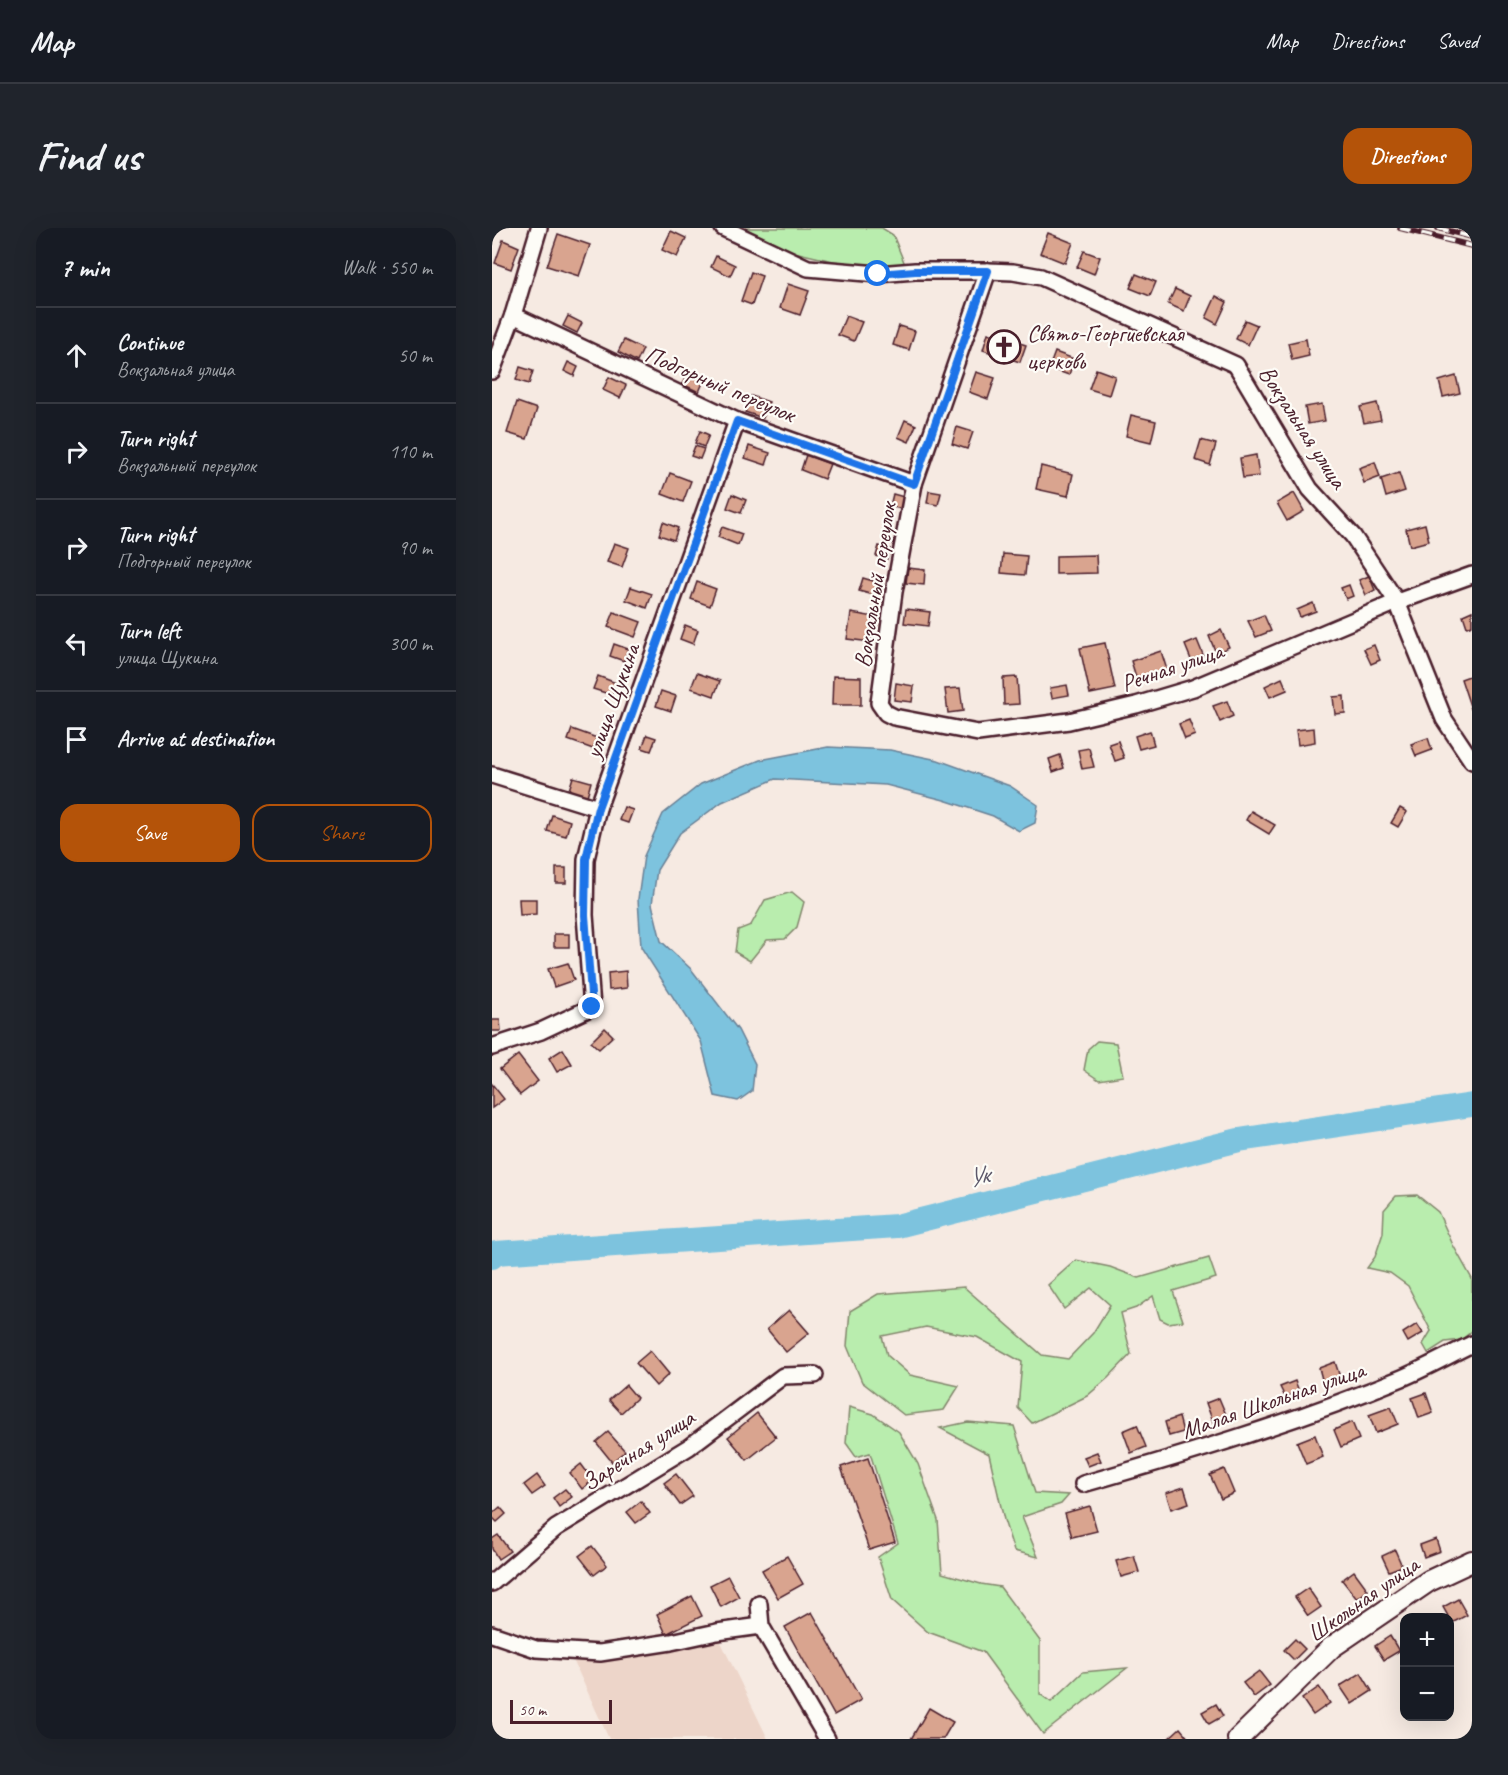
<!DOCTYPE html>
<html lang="en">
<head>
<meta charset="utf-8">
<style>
	:root { --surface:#171b24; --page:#20242c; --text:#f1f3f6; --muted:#9ea1a6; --line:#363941; --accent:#b45309 }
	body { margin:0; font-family:Caveat,sans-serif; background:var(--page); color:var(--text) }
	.controls { position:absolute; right:18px; bottom:18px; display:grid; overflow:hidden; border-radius:12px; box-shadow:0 6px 24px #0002 }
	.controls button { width:54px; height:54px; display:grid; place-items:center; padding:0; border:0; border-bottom:2px solid var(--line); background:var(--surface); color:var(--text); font:30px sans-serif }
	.scale { position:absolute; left:18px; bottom:15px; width:102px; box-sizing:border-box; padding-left:6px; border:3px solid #4a1f2b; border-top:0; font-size:16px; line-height:21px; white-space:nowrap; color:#4a1f2b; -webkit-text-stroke:4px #fdfcf7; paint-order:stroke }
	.stop { position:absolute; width:18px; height:18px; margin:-14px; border:4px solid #1a73e8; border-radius:50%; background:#fff }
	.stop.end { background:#1a73e8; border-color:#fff; box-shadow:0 2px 6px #0008 }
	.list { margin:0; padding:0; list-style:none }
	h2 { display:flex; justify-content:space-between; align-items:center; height:78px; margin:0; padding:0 24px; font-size:26px }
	h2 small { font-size:20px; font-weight:400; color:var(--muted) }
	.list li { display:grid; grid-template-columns:39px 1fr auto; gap:18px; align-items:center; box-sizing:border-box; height:96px; padding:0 24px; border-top:2px solid var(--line) }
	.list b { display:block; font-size:22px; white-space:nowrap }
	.list p { margin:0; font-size:20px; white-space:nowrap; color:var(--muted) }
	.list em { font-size:20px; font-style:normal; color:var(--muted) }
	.actions { display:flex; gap:12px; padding:18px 24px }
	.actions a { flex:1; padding:14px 0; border:2px solid var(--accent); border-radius:18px; text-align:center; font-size:21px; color:var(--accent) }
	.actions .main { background:var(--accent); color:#fff }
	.icon { flex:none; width:33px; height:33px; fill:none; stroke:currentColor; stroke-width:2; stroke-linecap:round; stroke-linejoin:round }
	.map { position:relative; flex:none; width:980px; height:1511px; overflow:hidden; border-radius:18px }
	header { display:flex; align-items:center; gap:36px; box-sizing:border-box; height:84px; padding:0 30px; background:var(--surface); border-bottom:2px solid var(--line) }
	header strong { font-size:28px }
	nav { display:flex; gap:33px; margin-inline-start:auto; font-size:21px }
	.intro { display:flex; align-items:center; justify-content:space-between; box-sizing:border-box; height:144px; padding:0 36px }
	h1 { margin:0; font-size:42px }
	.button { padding:15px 27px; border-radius:18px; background:var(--accent); color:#fff; font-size:21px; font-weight:700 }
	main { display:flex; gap:36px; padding:0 36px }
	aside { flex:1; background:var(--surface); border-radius:18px; box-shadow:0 6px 24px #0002 }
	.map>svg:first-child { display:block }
</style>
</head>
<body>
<header>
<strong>Map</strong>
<nav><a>Map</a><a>Directions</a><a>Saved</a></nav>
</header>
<div class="intro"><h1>Find us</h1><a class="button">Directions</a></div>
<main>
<aside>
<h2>7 min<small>Walk · 550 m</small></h2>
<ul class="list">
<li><svg class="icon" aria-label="ahead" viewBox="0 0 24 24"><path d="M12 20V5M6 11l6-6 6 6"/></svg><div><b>Continue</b><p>Вокзальная улица</p></div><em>50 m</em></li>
<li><svg class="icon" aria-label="right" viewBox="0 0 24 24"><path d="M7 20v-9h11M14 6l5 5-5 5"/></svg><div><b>Turn right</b><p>Вокзальный переулок</p></div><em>110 m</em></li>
<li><svg class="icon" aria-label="right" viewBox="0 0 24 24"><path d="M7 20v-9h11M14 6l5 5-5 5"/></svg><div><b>Turn right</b><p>Подгорный переулок</p></div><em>90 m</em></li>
<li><svg class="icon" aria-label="left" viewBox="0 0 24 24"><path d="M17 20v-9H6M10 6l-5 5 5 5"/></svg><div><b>Turn left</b><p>улица Щукина</p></div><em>300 m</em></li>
<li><svg class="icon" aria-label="arrive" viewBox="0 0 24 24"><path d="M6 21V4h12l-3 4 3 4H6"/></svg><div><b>Arrive at destination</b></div></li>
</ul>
<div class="actions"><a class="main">Save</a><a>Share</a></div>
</aside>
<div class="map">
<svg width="980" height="1511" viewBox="0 0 980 1511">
	<rect width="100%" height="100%" fill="#f6eae2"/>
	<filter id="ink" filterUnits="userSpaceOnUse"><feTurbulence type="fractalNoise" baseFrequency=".0167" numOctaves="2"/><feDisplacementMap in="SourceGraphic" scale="12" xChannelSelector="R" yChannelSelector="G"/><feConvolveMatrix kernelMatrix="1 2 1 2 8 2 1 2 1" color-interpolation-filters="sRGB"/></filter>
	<g filter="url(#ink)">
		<path fill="#edd5c9" d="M226,1408L276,1511H117L82,1434Z"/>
		<g fill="#b9edae" stroke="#82866c" stroke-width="1.5">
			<path d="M252,0H390L401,7L414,39L358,37L302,24Z"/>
			<path d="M300,664L312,674L305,699L293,711L275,712L258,733L243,724L246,702L259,697L273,672Z"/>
			<path d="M605,813L624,815L631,848L607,852L592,842L596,821Z"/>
			<path d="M925,967L946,984L961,1017L980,1051V1103L969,1112L953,1114L936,1125L931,1116L939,1103L916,1058L898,1045L875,1040L883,1029L891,1005L892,982L904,968Z"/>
			<path d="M717,1030L724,1050L681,1063L691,1093L676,1095L668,1091L661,1068L644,1080L629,1085L639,1126L616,1150L595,1168L540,1195L526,1180L530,1134L485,1109L434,1099L390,1108L395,1127L418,1147L467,1158L452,1182L412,1187L370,1154L355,1118L358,1083L386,1066L472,1059L550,1127L576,1131L601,1105L618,1077L599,1060L572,1081L556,1057L584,1032L618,1039L647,1050Z"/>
			<path d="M357,1179L381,1186L407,1204L426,1236L446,1292L450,1345L489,1356L508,1359L548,1413V1466L559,1474L591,1444L635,1440L551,1506L491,1424L436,1404L400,1372L386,1329L406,1315L378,1225L364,1229L354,1215Z"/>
			<path d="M476,1194L522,1198L543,1265L577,1267L569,1276L530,1289L546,1329L522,1323L512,1292L497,1226L448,1200Z"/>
		</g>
		<path fill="#7dc3de" stroke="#698196" stroke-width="1.5" d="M336,519L398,522L446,532L518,558L546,577L543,595L527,603L501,588L452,572L394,557L283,551L230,574L188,605L165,642L160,676L169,713L199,741L246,802L263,836L260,863L246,873L223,868L209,813L149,719L146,671L152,628L171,586L209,556L268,532Z"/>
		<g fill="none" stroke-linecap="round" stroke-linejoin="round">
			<path stroke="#7dc3de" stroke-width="24" d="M0,1029L4,1025L405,998L747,912L980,877"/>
		</g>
		<g fill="#d9a48f" stroke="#4a1f2b" stroke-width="1.5">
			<path d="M179,3L194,10L185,29L170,22Z"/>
			<path d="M556,5L581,15L573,35L548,25Z"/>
			<path d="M66,6L98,17L87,48L55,38Z"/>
			<path d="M11,12L27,19L19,41L3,35Z"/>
			<path d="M592,23L608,29L602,46L585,39Z"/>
			<path d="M224,28L243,37L238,48L219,39Z"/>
			<path d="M259,44L270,48L260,77L249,73Z"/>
			<path d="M644,46L664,54L658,68L638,60Z"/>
			<path d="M296,56L317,63L308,87L288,80Z"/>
			<path d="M683,61L698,68L692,83L676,76Z"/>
			<path d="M724,68L735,74L725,96L714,90Z"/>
			<path d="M76,88L90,95L85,105L71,98Z"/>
			<path d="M354,88L370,94L362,113L346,107Z"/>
			<path d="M753,92L765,97L756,117L744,111Z"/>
			<path d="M407,98L423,103L417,122L401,117Z"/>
			<path d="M496,105L534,117L528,134L491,122Z"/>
			<path d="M814,111L817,128L800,132L796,115Z"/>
			<path d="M132,112L151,121L145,134L126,124Z"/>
			<path d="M563,124L582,131L577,147L557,140Z"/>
			<path d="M76,134L86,139L82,148L72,143Z"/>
			<path d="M28,139L41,143L37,156L24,152Z"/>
			<path d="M604,141L623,148L617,167L597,161Z"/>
			<path d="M197,143L213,150L207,164L190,156Z"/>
			<path d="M484,144L503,150L496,171L477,164Z"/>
			<path d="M964,148L968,165L951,169L947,153Z"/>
			<path d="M117,149L134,157L128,170L111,162Z"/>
			<path d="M259,168L277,174L271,190L253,184Z"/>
			<path d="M25,174L45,181L35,211L15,205Z"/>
			<path d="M885,175L889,192L872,195L868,179Z"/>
			<path d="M830,176L833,193L816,196L813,179Z"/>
			<path d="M639,187L664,193L659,214L634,208Z"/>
			<path d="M413,192L424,197L417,214L406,209Z"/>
			<path d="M465,199L481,204L475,221L460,216Z"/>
			<path d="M208,203L217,207L212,219L203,215Z"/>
			<path d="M709,212L724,216L718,237L703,232Z"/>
			<path d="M203,218L212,221L208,231L199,228Z"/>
			<path d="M257,218L278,225L274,237L253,230Z"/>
			<path d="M314,227L338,236L332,251L309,242Z"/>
			<path d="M764,227L767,248L751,250L748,230Z"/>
			<path d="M883,234L888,249L872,255L867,240Z"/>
			<path d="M549,238L581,246L576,268L544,261Z"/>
			<path d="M178,245L199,253L191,274L170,266Z"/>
			<path d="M907,245L913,263L894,269L889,251Z"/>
			<path d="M437,263L449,265L446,277L435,275Z"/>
			<path d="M802,265L812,283L795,293L785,275Z"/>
			<path d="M240,266L254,272L249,285L235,280Z"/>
			<path d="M401,266L412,269L409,281L398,278Z"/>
			<path d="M171,294L186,300L182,312L167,307Z"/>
			<path d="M933,296L937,313L918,318L914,301Z"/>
			<path d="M230,299L250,306L246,317L226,309Z"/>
			<path d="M122,315L137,320L130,339L115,334Z"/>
			<path d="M387,318L398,321L395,331L384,328Z"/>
			<path d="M511,326L535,328L533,347L509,345Z"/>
			<path d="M604,327L605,345L564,346V328Z"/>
			<path d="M416,340L433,342L432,357L414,355Z"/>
			<path d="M877,348L883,362L874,367L867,352Z"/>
			<path d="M371,350L388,355L385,368L367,363Z"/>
			<path d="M205,354L224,361L218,378L199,371Z"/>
			<path d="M857,357L861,368L854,371L849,360Z"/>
			<path d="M139,359L160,366L155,380L134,372Z"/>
			<path d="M821,375L824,383L808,389L805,382Z"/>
			<path d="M414,381L438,384L436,398L412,395Z"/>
			<path d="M980,383V397L975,399L971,387Z"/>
			<path d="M122,384L149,394L143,409L116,399Z"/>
			<path d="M359,385L383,389L379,414L355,411Z"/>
			<path d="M772,387L779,403L764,409L756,393Z"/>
			<path d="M193,397L206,402L201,416L188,411Z"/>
			<path d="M729,402L737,419L724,425L717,408Z"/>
			<path d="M705,412L712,429L700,434L693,417Z"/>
			<path d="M613,415L623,461L598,466L588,420Z"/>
			<path d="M122,416L136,421L132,433L118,428Z"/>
			<path d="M882,417L888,432L879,436L872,421Z"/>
			<path d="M669,423L675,442L645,452L639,433Z"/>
			<path d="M205,445L228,453L222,468L199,460Z"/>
			<path d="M980,447V481H979L969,451Z"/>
			<path d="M106,448L124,455L120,467L101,461Z"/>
			<path d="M341,448L369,449V477H340Z"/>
			<path d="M525,449L527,476L512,477L511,450Z"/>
			<path d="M790,450L795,462L778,469L773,458Z"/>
			<path d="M404,455L422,458L420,474L402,472Z"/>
			<path d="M575,457L577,467L560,470L558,460Z"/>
			<path d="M468,460L471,483L456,485L453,461Z"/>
			<path d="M169,463L184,468L179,483L164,478Z"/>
			<path d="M852,468L853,485L843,486L841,469Z"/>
			<path d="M735,473L741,488L728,494L721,478Z"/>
			<path d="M697,492L703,507L693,511L687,496Z"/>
			<path d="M822,500L823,514L806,517L804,502Z"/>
			<path d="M80,501L105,510L101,521L76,512Z"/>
			<path d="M658,503L662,517L647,521L643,508Z"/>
			<path d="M155,507L164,510L159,523L150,520Z"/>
			<path d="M936,510L940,522L924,528L919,516Z"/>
			<path d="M626,513L632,530L623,533L617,516Z"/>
			<path d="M597,520L602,539L590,541L586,522Z"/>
			<path d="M568,527L572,540L561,544L557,531Z"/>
			<path d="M81,549L99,554L95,568L77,562Z"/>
			<path d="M132,579L141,582L136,595L127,592Z"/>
			<path d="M908,580L915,584L906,599L899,595Z"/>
			<path d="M759,583L783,597L777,606L754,592Z"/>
			<path d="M60,587L78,593L74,608L55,603Z"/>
			<rect x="64" y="640" width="10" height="15"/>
			<path d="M27,671H44V686L28,687Z"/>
			<rect x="62" y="706" width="15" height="13"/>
			<path d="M76,735L82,752L62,759L56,741Z"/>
			<path d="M134,743L135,760L117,762L116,745Z"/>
			<path d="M0,792H8L9,803H0Z"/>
			<path d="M113,800L121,808L107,821L99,814Z"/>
			<path d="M71,821L80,836L65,844L57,830Z"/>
			<path d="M26,827L46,853L28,867L8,841Z"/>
			<path d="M0,856L12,871L0,880Z"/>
			<path d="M297,1082L317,1105L294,1124L275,1101Z"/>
			<path d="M925,1096L931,1105L916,1114L911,1105Z"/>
			<path d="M158,1123L177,1146L164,1158L144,1135Z"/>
			<path d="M843,1134L848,1149L831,1155L827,1140Z"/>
			<path d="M803,1153L807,1163L793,1169L788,1159Z"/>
			<path d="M134,1157L145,1170L129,1185L117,1172Z"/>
			<path d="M934,1165L941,1185L927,1190L920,1170Z"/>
			<path d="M727,1170L735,1189L721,1194L714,1175Z"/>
			<path d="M899,1179L906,1196L884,1205L877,1187Z"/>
			<path d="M265,1185L284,1209L255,1232L236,1209Z"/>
			<path d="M687,1189L691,1204L677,1208L673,1194Z"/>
			<path d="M860,1194L867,1211L849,1219L842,1202Z"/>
			<path d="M645,1197L654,1219L639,1225L631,1203Z"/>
			<path d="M116,1204L133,1223L120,1234L104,1214Z"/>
			<path d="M823,1207L831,1229L814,1236L805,1214Z"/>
			<path d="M605,1224L609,1233L596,1238L592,1229Z"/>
			<path d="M376,1230L403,1314L377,1322L349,1239Z"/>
			<path d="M89,1236L101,1252L90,1261L78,1245Z"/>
			<path d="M732,1241L742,1265L729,1271L718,1247Z"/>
			<path d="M184,1246L201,1268L188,1277L172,1255Z"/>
			<path d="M45,1247L53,1258L40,1267L32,1257Z"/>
			<path d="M692,1259L697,1275L679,1281L674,1265Z"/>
			<path d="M73,1261L80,1269L67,1279L61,1270Z"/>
			<path d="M149,1273L158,1285L144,1295L135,1284Z"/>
			<path d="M598,1278L605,1303L580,1309L573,1285Z"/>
			<path d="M8,1279L14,1286L5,1294L0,1289V1286Z"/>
			<path d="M6,1307L18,1323L6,1331L0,1321V1311Z"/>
			<path d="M944,1311L948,1323L932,1329L928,1317Z"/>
			<path d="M100,1318L115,1337L102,1347L87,1328Z"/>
			<path d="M903,1322L910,1338L897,1343L890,1328Z"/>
			<path d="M295,1328L311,1356L286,1370L270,1342Z"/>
			<path d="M642,1328L647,1344L629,1349L624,1333Z"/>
			<path d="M862,1343L876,1362L865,1371L850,1352Z"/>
			<path d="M236,1348L247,1369L229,1379L218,1357Z"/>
			<path d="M816,1360L829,1379L816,1388L803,1369Z"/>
			<path d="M200,1368L210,1388L174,1406L165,1386Z"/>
			<path d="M966,1371L975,1387L960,1395L951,1379Z"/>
			<path d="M320,1384L369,1472L342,1487L293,1399Z"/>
			<path d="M898,1408L907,1423L892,1432L883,1418Z"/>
			<path d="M803,1411L813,1421L802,1432L792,1422Z"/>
			<path d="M767,1443L778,1457L762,1469L751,1455Z"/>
			<path d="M869,1445L880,1463L860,1476L848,1458Z"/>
			<path d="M827,1459L838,1475L821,1487L810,1471Z"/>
			<path d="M724,1476L731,1488L717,1496L710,1484Z"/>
			<path d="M437,1480L461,1494L451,1511H419Z"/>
			<path d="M688,1500L697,1511H676Z"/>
		</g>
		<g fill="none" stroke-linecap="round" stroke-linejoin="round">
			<defs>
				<g id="minor">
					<path d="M231,0L316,40L386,46L423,43H496L521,44L549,49L744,137L818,261L861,308L905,374L952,491L980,533"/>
					<path d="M496,43L422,256L402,364L387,475L394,485L402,489L486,505L577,493L644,477L701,460L905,374L980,347"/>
					<path d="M21,87L245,193L422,256"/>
					<path d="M0,143L21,87L47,0"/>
					<path d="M0,547L106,580"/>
					<path d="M0,819L49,803L100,779L93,687L94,631L106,580L245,193"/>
					<path d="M591,1256C699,1225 806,1193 910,1150C934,1140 957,1127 980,1116"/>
					<path d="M0,1355L64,1300L197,1219L291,1148L323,1147"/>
					<path d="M267,1376L269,1398L335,1511"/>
					<path d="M0,1406L44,1421L108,1425L179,1414L225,1404L269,1398"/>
				</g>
				<path id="tertiary" d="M746,1511L840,1419L937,1353L980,1333"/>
			</defs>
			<use href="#minor" stroke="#4a1f2b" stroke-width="20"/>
			<use href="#tertiary" stroke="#4a1f2b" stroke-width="24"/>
			<use href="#minor" stroke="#fdfcf7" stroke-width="15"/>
			<use href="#tertiary" stroke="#fdfcf7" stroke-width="20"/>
			<defs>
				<g id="rail">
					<path d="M908,0L980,18"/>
					<path d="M946,0L980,9"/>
				</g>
			</defs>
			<use href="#rail" stroke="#4a1f2b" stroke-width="6"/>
			<use href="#rail" stroke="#fdfcf7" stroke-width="4" stroke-dasharray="11" stroke-linecap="butt"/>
		</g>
	</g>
	<g fill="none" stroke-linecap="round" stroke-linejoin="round" filter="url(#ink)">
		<path stroke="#1a73e8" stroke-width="8" d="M100,779L93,687L94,631L106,580L245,193L422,256L496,43H423L386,46"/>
	</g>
	<defs>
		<symbol id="church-ring" viewBox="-11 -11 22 22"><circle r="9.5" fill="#fdfcf7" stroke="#4a1f2b" stroke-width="1.5"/><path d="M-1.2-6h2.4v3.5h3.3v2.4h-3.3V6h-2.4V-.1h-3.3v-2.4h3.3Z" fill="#4a1f2b"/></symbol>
	</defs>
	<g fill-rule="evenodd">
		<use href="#church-ring" x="493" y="100" width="38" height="38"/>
	</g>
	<g text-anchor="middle" stroke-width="4.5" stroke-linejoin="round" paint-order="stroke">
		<g font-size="24" fill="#4a1f2b" stroke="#fdfcf7" text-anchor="start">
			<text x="535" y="113">Свято-Георгиевская<tspan x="535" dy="28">церковь</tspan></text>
		</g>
		<g font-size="24" fill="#4a1f2b" stroke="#fdfcf7">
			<text transform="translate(228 156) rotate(23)" y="8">Подгорный переулок</text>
			<text transform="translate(811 199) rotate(57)" y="8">Вокзальная улица</text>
			<text transform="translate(383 357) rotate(-81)" y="8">Вокзальный переулок</text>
			<text transform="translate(680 439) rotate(-19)" y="8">Речная улица</text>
			<text transform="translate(120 473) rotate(-70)" y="8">улица Щукина</text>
			<text transform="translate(781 1172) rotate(-19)" y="8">Малая Школьная улица</text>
			<text transform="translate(146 1222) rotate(-33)" y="8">Заречная улица</text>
			<text transform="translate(871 1371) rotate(-35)" y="8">Школьная улица</text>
		</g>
		<g font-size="26" font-style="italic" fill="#5c586a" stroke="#fdfcf7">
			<text transform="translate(486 948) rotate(-14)" y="9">Ук</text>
		</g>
	</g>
</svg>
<div class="controls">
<button>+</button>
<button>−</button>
</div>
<div class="scale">50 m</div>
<div class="stop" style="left:386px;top:46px"></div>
<div class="stop end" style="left:100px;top:779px"></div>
</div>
</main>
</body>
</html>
